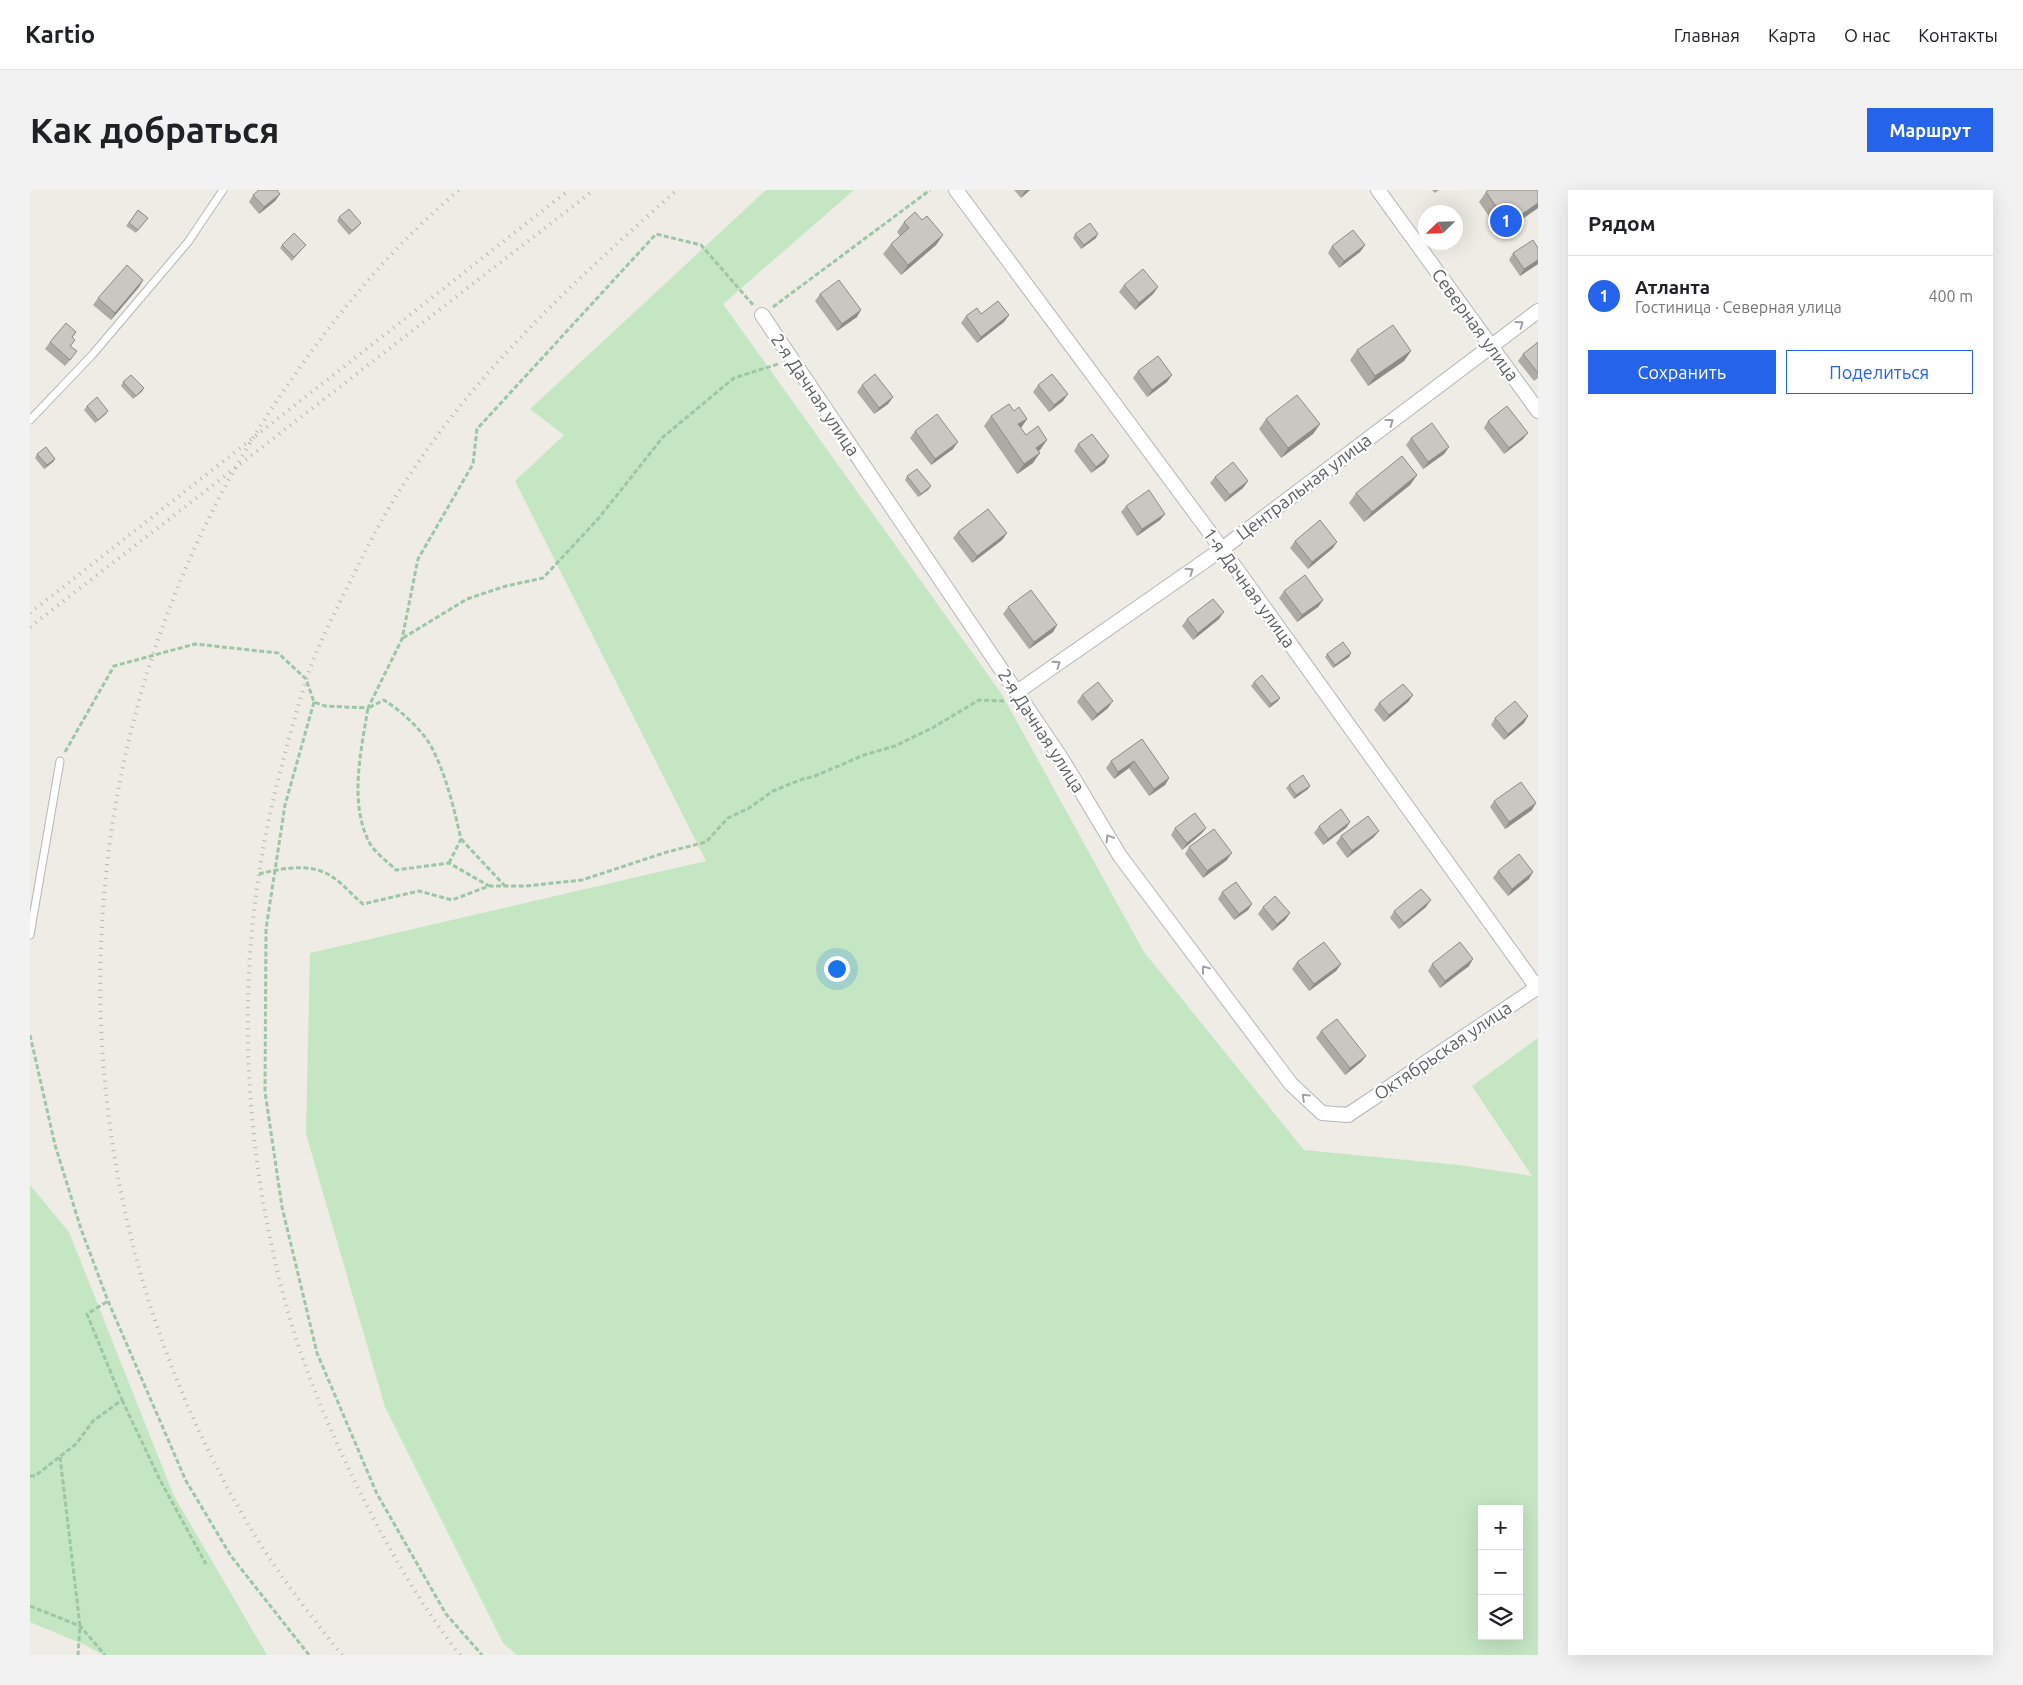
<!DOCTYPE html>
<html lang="ru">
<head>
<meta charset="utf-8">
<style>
	:root { --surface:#fff; --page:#f2f2f2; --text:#202124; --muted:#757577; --line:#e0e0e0; --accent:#2563eb }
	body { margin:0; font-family:Ubuntu,sans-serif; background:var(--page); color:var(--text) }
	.controls { position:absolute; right:15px; bottom:15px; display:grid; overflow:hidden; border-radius:0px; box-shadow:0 5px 20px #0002 }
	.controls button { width:45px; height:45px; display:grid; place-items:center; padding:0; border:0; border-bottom:1px solid var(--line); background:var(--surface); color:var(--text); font:25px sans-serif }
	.compass { position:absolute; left:1388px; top:15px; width:45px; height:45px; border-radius:50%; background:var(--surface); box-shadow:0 5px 20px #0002; rotate:247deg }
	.you { position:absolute; left:806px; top:778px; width:18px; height:18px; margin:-12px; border:4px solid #fff; border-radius:50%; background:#1a73e8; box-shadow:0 0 0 8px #1a73e833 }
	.badge { display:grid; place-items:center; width:32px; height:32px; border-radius:50%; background:var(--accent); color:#fff; font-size:16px; font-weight:700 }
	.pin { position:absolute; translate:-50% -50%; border:2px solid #fff; box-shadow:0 1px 5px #0006 }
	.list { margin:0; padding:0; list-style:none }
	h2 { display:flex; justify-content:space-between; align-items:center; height:65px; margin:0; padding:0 20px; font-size:21px }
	h2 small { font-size:16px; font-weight:400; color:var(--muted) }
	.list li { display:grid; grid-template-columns:32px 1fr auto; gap:15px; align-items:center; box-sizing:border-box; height:80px; padding:0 20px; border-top:1px solid var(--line) }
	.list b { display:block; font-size:19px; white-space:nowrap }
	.list p { margin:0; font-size:16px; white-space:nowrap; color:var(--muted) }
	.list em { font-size:16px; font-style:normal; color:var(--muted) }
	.actions { display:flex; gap:10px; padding:15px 20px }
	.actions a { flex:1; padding:11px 0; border:1px solid var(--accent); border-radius:0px; text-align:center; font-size:18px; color:var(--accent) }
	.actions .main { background:var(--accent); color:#fff }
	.icon { flex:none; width:28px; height:28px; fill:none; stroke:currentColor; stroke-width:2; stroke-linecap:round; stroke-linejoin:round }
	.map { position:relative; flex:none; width:1508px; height:1465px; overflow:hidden; border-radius:0px }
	header { display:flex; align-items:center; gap:30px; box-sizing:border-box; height:70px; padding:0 25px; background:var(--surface); border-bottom:1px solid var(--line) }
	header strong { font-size:24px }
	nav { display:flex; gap:28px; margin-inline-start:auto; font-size:18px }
	.intro { display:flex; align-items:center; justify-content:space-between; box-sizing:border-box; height:120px; padding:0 30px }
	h1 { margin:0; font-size:35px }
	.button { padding:12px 22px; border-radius:0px; background:var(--accent); color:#fff; font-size:18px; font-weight:700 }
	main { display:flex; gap:30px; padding:0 30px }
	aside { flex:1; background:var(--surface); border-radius:0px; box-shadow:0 5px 20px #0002 }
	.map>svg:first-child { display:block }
</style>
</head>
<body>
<header>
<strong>Kartio</strong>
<nav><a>Главная</a><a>Карта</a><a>О нас</a><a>Контакты</a></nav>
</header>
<div class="intro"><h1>Как добраться</h1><a class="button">Маршрут</a></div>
<main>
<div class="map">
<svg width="1508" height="1465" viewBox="0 0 1508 1465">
	<rect width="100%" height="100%" fill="#efece5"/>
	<g fill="#c4e6c3" fill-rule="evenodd">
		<path d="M736,0H824L693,114L971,503L1114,762L1274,960L1429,975L1502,986L1442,896L1508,848V1465H487L473,1453L355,1217L276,944L280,763L676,671L485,291L534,245L500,219ZM1452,1319H1489V1446H1452Z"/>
		<path d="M0,995L39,1042L144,1306L237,1465H73L55,1455L0,1432Z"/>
	</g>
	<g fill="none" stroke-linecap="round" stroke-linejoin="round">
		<defs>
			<g id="service">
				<path d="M0,230L63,164L158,52L193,0"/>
				<path d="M0,745L30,571"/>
			</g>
			<g id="minor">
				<path d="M926,0L1192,359L1508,799"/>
				<path d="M1348,0L1508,221"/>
				<path d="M732,125L1033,571L1090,666L1261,894L1292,923L1318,925L1508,797"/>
				<path d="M987,502L1192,359L1508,121"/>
			</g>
		</defs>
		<use href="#service" stroke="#b3b6ba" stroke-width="9"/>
		<use href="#minor" stroke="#b3b6ba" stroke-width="16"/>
		<g stroke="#9cc6a6" stroke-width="3" stroke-dasharray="5 2.5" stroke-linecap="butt">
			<path d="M743,117L900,0"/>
			<path d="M373,448L437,409L476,396L513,388L568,329L633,247L704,188L748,174"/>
			<path d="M284,512L255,615L236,739L235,902L252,1017L287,1163L347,1304L416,1424L452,1465"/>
			<path d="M35,562L84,476L165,454L248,463L276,489L284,512L295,516L338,518L372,449L388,369L443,274L447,239L626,44L671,55L724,116"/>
			<path d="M431,649L475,696"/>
			<path d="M419,673L431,649C424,619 417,588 403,560C394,541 371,521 354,510L338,518C331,561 319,612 339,652C344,662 358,672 366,680L419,673L459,696"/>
			<path d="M229,684C252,678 283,672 304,688C314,695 323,706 333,714L389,701L422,710L459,696H496L552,690L637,662L676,652L698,628L719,618L743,601L770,590L785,586L834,565L865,556L904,537L949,510L974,511"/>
			<path d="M0,845L25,955L51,1039L78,1111L156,1291L201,1366L279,1465"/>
			<path d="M92,1210L130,1290L176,1374"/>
			<path d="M30,1267L50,1436L48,1465"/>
			<path d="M0,1286H5L46,1254L63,1231L92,1210L57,1124L78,1111"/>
			<path d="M0,1416L50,1436L75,1465"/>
		</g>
		<use href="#service" stroke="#fff" stroke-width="7"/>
		<use href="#minor" stroke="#fff" stroke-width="14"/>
		<g stroke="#b4b5b5" stroke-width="4" stroke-dasharray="1 6" stroke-linecap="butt">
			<path d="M0,423L539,0"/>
			<path d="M0,437L564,0"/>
			<path d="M312,1465C280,1425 248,1384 221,1339C12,990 20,548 248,209C300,132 358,60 429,0"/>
			<path d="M430,1465C388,1412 353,1349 323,1288C297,1233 273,1177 257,1118C218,979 207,826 229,683C239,618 257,553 276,490C287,456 308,416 324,384C341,349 359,315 381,283C453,174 550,86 647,0"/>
		</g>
	</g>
	<g fill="#aeaba7">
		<path d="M984,0H1000L991,8Z"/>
		<path d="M1402,0H1409L1405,3Z"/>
		<path d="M1508,0V18L1471,44L1449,12L1456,2Z"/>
		<path d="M250,4L245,11L229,24L219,12L223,5Z"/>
		<path d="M108,20L118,28L106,43L96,36Z"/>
		<path d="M309,27L331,33L328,37L319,45L307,31Z"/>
		<path d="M892,30L913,45L906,55L871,85L853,64L861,54L870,46L867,42L874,32Z"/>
		<path d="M1045,44L1066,48L1051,59L1043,48Z"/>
		<path d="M252,55H276L262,71L250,58Z"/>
		<path d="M1335,55L1330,62L1309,78L1298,63L1302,56Z"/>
		<path d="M1508,58V74L1490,86L1479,70L1483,63Z"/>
		<path d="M113,90L109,97L81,130L63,115L68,108Z"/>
		<path d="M1094,95L1128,97L1123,104L1105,120L1089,102Z"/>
		<path d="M790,104L827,127L807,141L785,111Z"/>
		<path d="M951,124L979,125L974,132L947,153L931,133L936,126Z"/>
		<path d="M46,142L42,148L45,150L41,156L42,168L35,176L15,159L20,152Z"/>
		<path d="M1508,152V188L1504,191L1488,171L1493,164Z"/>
		<path d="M1327,160L1381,161L1374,171L1338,196L1320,170Z"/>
		<path d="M1108,181L1137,192L1117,207L1103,188Z"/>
		<path d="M93,192L114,198L112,202L103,209L91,196Z"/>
		<path d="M832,195L863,207L858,214L844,224L827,202Z"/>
		<path d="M1008,195L1033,211L1019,222L1003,202Z"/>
		<path d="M57,216L76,224L65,233L54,220Z"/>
		<path d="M984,221L997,229L991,238L996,245L1010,260L1008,261L1003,273L987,284L954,236L961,226Z"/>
		<path d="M1236,229L1290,234L1283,244L1251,268L1229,239Z"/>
		<path d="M1458,231L1493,249L1474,264L1454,238Z"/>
		<path d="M885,241L923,259L901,275L880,248Z"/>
		<path d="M1381,248L1419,257L1414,264L1393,279L1376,255Z"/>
		<path d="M1048,254L1075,273L1061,283L1044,261Z"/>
		<path d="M7,264L25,269L23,272L14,279L5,268Z"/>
		<path d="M1387,285L1380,295L1334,332L1319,313L1326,303Z"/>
		<path d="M877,286L901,296L898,300L888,307L875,290Z"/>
		<path d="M1185,287L1218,291L1213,298L1195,312L1180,293Z"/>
		<path d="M1096,316L1135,324L1130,330L1107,346L1091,322Z"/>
		<path d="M928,342L977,343L972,350L942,373L923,348Z"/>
		<path d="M1265,351L1303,358L1278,379L1260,358Z"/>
		<path d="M1254,401L1293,410L1288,417L1267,432L1249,408Z"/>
		<path d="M978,417L1027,435L1023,442L999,459L973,424Z"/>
		<path d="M1157,429H1189L1163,450L1152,436Z"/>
		<path d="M1321,463L1319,467L1303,478L1295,467L1297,464Z"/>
		<path d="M1224,492L1248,511L1239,518L1221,496Z"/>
		<path d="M1052,505L1078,518L1062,531L1047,512Z"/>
		<path d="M1383,505L1378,512L1354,532L1344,520L1349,513Z"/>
		<path d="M1498,526L1494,533L1474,550L1461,535L1465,528Z"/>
		<path d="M1112,549L1139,588L1135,595L1119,606L1099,578L1084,589L1076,578L1081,571Z"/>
		<path d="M1259,595L1280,596L1278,599L1264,609L1256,598Z"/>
		<path d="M1464,611L1502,620L1475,639L1460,617Z"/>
		<path d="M1320,632L1316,638L1293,655L1284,643L1289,636Z"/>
		<path d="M1145,638H1176L1171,644L1152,660L1141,645Z"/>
		<path d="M1311,646L1344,647L1317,668L1306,653Z"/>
		<path d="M1159,657L1197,670L1173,688L1155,664Z"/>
		<path d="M1468,681L1499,689L1478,706L1463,688Z"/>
		<path d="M1192,702L1222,714L1218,720L1204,730L1188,709Z"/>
		<path d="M1233,717L1260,723L1255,730L1242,741L1228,724Z"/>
		<path d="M1396,717L1369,739L1360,728L1364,721Z"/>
		<path d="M1267,772L1311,774L1306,781L1279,801L1262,779Z"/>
		<path d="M1402,774L1439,776L1410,798L1398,781Z"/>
		<path d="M1291,841L1336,866L1331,872L1315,885L1286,848Z"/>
	</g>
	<g fill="#8d8b88">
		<path d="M997,0H1000L991,8L995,1Z"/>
		<path d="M250,4L245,11L229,24L234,17Z"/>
		<path d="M1508,13V18L1471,44L1478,34Z"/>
		<path d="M1068,44L1066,48L1051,59L1054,55Z"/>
		<path d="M913,45L906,55L871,85L878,75Z"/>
		<path d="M1335,55L1330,62L1309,78L1314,71Z"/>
		<path d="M1508,70V74L1490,86L1494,79Z"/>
		<path d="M113,90L109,97L81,130L85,123Z"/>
		<path d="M1128,97L1123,104L1105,120L1109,113Z"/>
		<path d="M831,120L827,127L807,141L812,134Z"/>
		<path d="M979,125L974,132L947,153L951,147Z"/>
		<path d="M1381,161L1374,171L1338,196L1345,186Z"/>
		<path d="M1142,185L1137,192L1117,207L1122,200Z"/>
		<path d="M1038,204L1033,211L1019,222L1024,215Z"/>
		<path d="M863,207L858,214L844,224L849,218Z"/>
		<path d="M78,221L76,224L65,233L68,230Z"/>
		<path d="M997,229L990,239L988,234Z"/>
		<path d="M1290,234L1283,244L1251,268L1258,258Z"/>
		<path d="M1498,243L1493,249L1474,264L1479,258Z"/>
		<path d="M1017,250L1010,260L999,268L1006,258Z"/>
		<path d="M928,252L923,259L901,275L905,269Z"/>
		<path d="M1419,257L1414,264L1393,279L1398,272Z"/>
		<path d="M1010,263L1003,273L987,284L994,274Z"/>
		<path d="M1079,266L1075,273L1061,283L1066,277Z"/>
		<path d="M25,269L23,272L14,279L17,275Z"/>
		<path d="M1387,285L1380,295L1334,332L1342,322Z"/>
		<path d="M1218,291L1213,298L1195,312L1200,305Z"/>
		<path d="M901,296L898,300L888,307L891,304Z"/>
		<path d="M1135,324L1130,330L1107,346L1112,339Z"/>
		<path d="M977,343L972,350L942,373L947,366Z"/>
		<path d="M1307,352L1303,358L1278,379L1282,372Z"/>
		<path d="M1293,410L1288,417L1267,432L1272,425Z"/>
		<path d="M1194,422L1189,429L1163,450L1168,443Z"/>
		<path d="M1027,435L1023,442L999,459L1004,452Z"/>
		<path d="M1321,463L1319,467L1303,478L1305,475Z"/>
		<path d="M1383,505L1378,512L1354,532L1359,525Z"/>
		<path d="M1250,508L1248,511L1239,518L1241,514Z"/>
		<path d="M1083,511L1078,518L1062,531L1067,524Z"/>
		<path d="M1498,526L1494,533L1474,550L1478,544Z"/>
		<path d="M1104,571L1099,578L1084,589L1088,582Z"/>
		<path d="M1139,588L1135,595L1119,606L1124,599Z"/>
		<path d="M1280,596L1278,599L1264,609L1266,605Z"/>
		<path d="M1506,613L1502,620L1475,639L1479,632Z"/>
		<path d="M1320,632L1316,638L1293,655L1298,649Z"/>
		<path d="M1176,638L1171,644L1152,660L1157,653Z"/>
		<path d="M1349,641L1344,647L1317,668L1322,661Z"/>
		<path d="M1202,663L1197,670L1173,688L1177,681Z"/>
		<path d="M1503,682L1499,689L1478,706L1482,699Z"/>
		<path d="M1401,710L1396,717L1369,739L1374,733Z"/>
		<path d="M1222,714L1218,720L1204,730L1209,724Z"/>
		<path d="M1260,723L1255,730L1242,741L1247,734Z"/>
		<path d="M1443,769L1439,776L1410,798L1415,791Z"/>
		<path d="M1311,774L1306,781L1279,801L1284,794Z"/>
		<path d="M1336,866L1331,872L1315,885L1320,878Z"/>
	</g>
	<g fill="#cac7c2" stroke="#8d8b88">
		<path d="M229,0H247L250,4L234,17L223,5Z"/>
		<path d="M1458,0H1508V13L1478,34L1456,2Z"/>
		<path d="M319,19L331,33L322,41L309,27Z"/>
		<path d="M108,20L118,28L108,40L99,33Z"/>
		<path d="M885,22L892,30L897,26L913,45L878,75L861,54L879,38L874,32Z"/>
		<path d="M1060,33L1068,44L1054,55L1045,44Z"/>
		<path d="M1323,40L1335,55L1314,71L1302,56Z"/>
		<path d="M264,43L276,55L264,67L252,55Z"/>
		<path d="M1503,50L1508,58V70L1494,79L1483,63Z"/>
		<path d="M97,75L113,90L85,123L68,108Z"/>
		<path d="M1113,79L1128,97L1109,113L1094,95Z"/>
		<path d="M809,90L831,120L812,134L790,104Z"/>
		<path d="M968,111L979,125L951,147L936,126L947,118L951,124Z"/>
		<path d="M36,133L46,142L42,147L45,150L40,156L47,161L40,170L20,152Z"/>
		<path d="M1363,135L1381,161L1345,186L1327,160Z"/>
		<path d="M1508,152V183L1493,164Z"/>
		<path d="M1128,166L1142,185L1122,200L1108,181Z"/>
		<path d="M845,184L863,207L849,218L832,195Z"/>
		<path d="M1022,184L1038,204L1024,215L1008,195Z"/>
		<path d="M101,185L114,198L106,206L93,192Z"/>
		<path d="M1267,205L1290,234L1258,258L1236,229Z"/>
		<path d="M67,207L78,221L68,230L57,216Z"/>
		<path d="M979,214L984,221L989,217L997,229L988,234L996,245L1008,236L1017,250L1006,258L1010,263L994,274L961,226Z"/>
		<path d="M1477,216L1498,243L1479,258L1458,231Z"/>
		<path d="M907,224L928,252L905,269L885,241Z"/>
		<path d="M1402,233L1419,257L1398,272L1381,248Z"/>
		<path d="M1062,244L1079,266L1066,277L1048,254Z"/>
		<path d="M16,257L25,269L17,275L7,264Z"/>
		<path d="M1372,266L1387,285L1342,322L1326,303Z"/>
		<path d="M1203,272L1218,291L1200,305L1185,287Z"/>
		<path d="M887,279L901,296L891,304L877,286Z"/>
		<path d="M1119,300L1135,324L1112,339L1096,316Z"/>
		<path d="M958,319L977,343L947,366L928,342Z"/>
		<path d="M1290,330L1307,352L1282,372L1265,351Z"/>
		<path d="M1275,385L1293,410L1272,425L1254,401Z"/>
		<path d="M1001,400L1027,435L1004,452L978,417Z"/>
		<path d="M1183,409L1194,422L1168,443L1157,429Z"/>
		<path d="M1313,452L1321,463L1305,475L1297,464Z"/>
		<path d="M1232,485L1250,508L1241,514L1224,492Z"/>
		<path d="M1068,492L1083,511L1067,524L1052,505Z"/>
		<path d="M1373,494L1383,505L1359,525L1349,513Z"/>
		<path d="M1485,511L1498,526L1478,544L1465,528Z"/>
		<path d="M1112,549L1139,588L1124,599L1104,571L1088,582L1081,571Z"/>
		<path d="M1273,585L1280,596L1266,605L1259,595Z"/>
		<path d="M1491,592L1506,613L1479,632L1464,611Z"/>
		<path d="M1311,619L1320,632L1298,649L1289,636Z"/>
		<path d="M1165,623L1176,638L1157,653L1145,638Z"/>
		<path d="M1338,626L1349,641L1322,661L1311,646Z"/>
		<path d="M1184,639L1202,663L1177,681L1159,657Z"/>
		<path d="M1489,664L1503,682L1482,699L1468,681Z"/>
		<path d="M1206,692L1222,714L1209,724L1192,702Z"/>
		<path d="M1391,699L1401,710L1374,733L1364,721Z"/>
		<path d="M1245,706L1260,723L1247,734L1233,717Z"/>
		<path d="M1294,752L1311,774L1284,794L1267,772Z"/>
		<path d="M1430,752L1443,769L1415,791L1402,774Z"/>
		<path d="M1307,829L1336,866L1320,878L1291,841Z"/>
	</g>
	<defs><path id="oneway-chevron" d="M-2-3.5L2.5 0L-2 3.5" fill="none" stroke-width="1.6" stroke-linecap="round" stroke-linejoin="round" transform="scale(1.25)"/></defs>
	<g stroke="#9ea0a3">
		<use href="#oneway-chevron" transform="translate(1490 134) rotate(-36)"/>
		<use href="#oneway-chevron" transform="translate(1360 232) rotate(-37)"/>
		<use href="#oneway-chevron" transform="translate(1160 381) rotate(-35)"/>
		<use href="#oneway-chevron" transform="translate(1027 474) rotate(-35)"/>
		<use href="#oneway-chevron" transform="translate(1079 648) rotate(-121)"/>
		<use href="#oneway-chevron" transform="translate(1175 779) rotate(-127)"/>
		<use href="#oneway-chevron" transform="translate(1275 907) rotate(-137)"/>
	</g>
	<g text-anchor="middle" stroke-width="4.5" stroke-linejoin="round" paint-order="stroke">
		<g font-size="18" fill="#5d6165" stroke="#fff">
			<text transform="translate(1445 135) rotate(54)" y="6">Северная улица</text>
			<text transform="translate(785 205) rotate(56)" y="6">2-я Дачная улица</text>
			<text transform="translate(1274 297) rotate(-37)" y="6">Центральная улица</text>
			<text transform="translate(1219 398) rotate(54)" y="6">1-я Дачная улица</text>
			<text transform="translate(1011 541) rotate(57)" y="6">2-я Дачная улица</text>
			<text transform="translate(1413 861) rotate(-34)" y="6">Октябрьская улица</text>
		</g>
	</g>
</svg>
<div class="controls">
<button>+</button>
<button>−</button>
<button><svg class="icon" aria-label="layers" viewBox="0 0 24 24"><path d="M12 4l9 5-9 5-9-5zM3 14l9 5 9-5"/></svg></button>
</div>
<svg class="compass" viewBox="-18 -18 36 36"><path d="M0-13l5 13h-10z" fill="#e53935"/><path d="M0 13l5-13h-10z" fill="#757577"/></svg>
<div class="you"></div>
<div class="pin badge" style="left:1476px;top:31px">1</div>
</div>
<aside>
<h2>Рядом<small></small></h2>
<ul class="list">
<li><span class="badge">1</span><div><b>Атланта</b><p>Гостиница · Северная улица</p></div><em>400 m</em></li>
</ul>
<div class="actions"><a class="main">Сохранить</a><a>Поделиться</a></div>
</aside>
</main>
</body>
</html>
